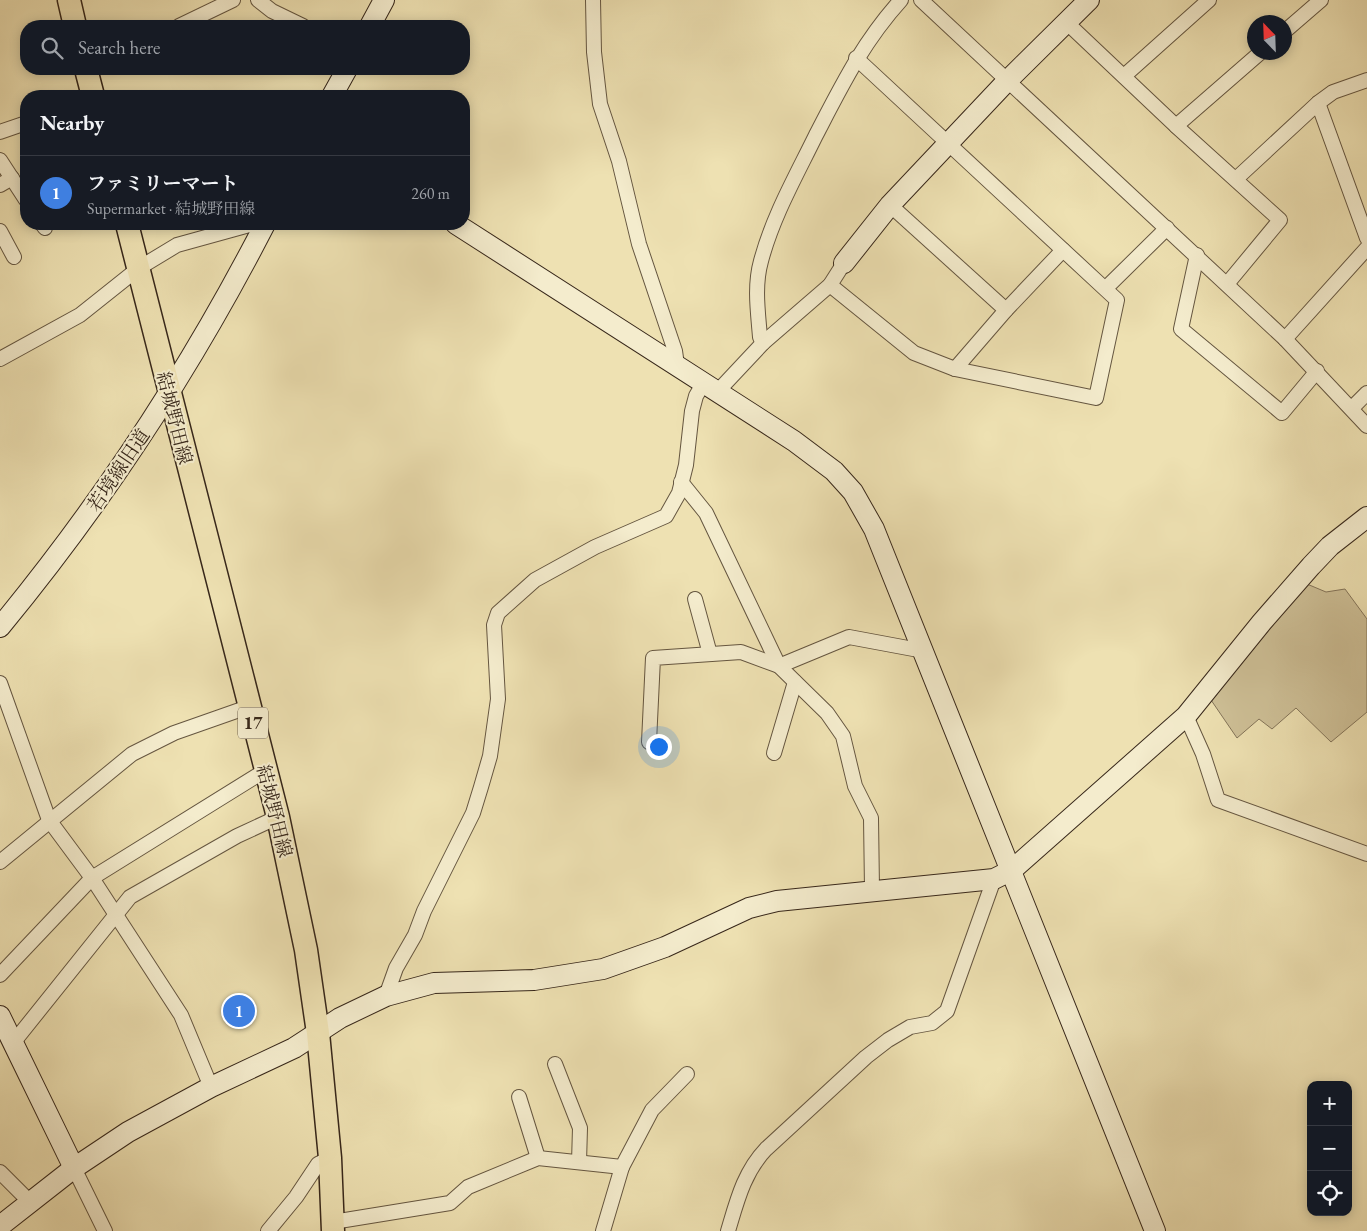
<!DOCTYPE html>
<html lang="en">
<head>
<meta charset="utf-8">
<style>
	:root { --surface:#171b24; --page:#242831; --text:#f1f3f6; --muted:#9ea1a6; --line:#363941; --accent:#7c3aed }
	body { margin:0; font-family:"EB Garamond","Noto Serif JP",serif; background:var(--page); color:var(--text) }
	.controls { position:absolute; right:15px; bottom:15px; display:grid; overflow:hidden; border-radius:10px; box-shadow:0 2px 12px #0003 }
	.controls button { width:45px; height:45px; display:grid; place-items:center; padding:0; border:0; border-bottom:1px solid var(--line); background:var(--surface); color:var(--text); font:25px sans-serif }
	.compass { position:absolute; left:1247px; top:15px; width:45px; height:45px; border-radius:50%; background:var(--surface); box-shadow:0 2px 12px #0003; rotate:337deg }
	.you { position:absolute; left:658px; top:746px; width:18px; height:18px; margin:-12px; border:4px solid #fff; border-radius:50%; background:#1a73e8; box-shadow:0 0 0 8px #1a73e833 }
	.badge { display:grid; place-items:center; width:32px; height:32px; border-radius:50%; background:var(--accent); color:#fff; font-size:16px; font-weight:700 }
	.pin { position:absolute; translate:-50% -50%; border:2px solid #fff; box-shadow:0 1px 5px #0006 }
	.list { margin:0; padding:0; list-style:none }
	h2 { display:flex; justify-content:space-between; align-items:center; height:65px; margin:0; padding:0 20px; font-size:21px }
	h2 small { font-size:16px; font-weight:400; color:var(--muted) }
	.list li { display:grid; grid-template-columns:32px 1fr auto; gap:15px; align-items:center; box-sizing:border-box; height:75px; padding:0 20px; border-top:1px solid var(--line) }
	.list b { display:block; font-size:19px; white-space:nowrap }
	.list p { margin:0; font-size:16px; white-space:nowrap; color:var(--muted) }
	.list em { font-size:16px; font-style:normal; color:var(--muted) }
	.icon { flex:none; width:28px; height:28px; fill:none; stroke:currentColor; stroke-width:2; stroke-linecap:round; stroke-linejoin:round }
	.map { position:relative; flex:none; width:1367px; height:1231px; overflow:hidden }
	.search { position:absolute; background:var(--surface); box-shadow:0 2px 12px #0003; left:20px; top:20px; width:450px; height:55px; display:flex; align-items:center; gap:12px; box-sizing:border-box; padding:0 18px; border-radius:20px; color:var(--muted); font-size:19px }
	.panel { position:absolute; background:var(--surface); box-shadow:0 2px 12px #0003; left:20px; top:90px; width:450px; height:140px; border-radius:20px }
	.map>svg:first-child { display:block }
</style>
</head>
<body>
<div class="map">
<svg width="1367" height="1231" viewBox="0 0 1367 1231">
	<rect width="100%" height="100%" fill="#eee1b2"/>
	<filter id="stains"><feTurbulence type="fractalNoise" baseFrequency=".004" numOctaves="4"/><feColorMatrix values="0 0 0 0 .2 0 0 0 0 .09 0 0 0 0 .02 0 0 0 .5 -.17"/></filter>
	<radialGradient id="worn" r=".72"><stop offset=".6" stop-color="#630" stop-opacity="0"/><stop offset="1" stop-color="#630" stop-opacity=".3"/></radialGradient>
	<path fill="#cfc198" stroke="#837459" d="M1307,584L1326,592L1345,589L1367,619V712L1331,742L1296,708L1272,729L1259,719L1237,738L1211,700Z"/>
	<g fill="none" stroke-linecap="round" stroke-linejoin="round">
		<defs>
			<g id="street">
				<path d="M258,0L272,11L303,26"/>
				<path d="M593,0L594,52L600,104L619,161L639,244L675,351L677,365"/>
				<path d="M921,0L1285,339L1367,426"/>
				<path d="M1065,21L1176,126L1280,220L1227,284"/>
				<path d="M179,26L233,0"/>
				<path d="M1284,32L1321,0"/>
				<path d="M1124,76L1209,0"/>
				<path d="M1318,103L1367,238"/>
				<path d="M1176,126L1261,52"/>
				<path d="M0,132L26,123"/>
				<path d="M0,160L26,200"/>
				<path d="M1237,178L1318,103L1333,92L1367,80"/>
				<path d="M0,185L12,178"/>
				<path d="M890,205L1006,310"/>
				<path d="M42,224L45,228"/>
				<path d="M0,231L14,257"/>
				<path d="M1197,255L1181,329L1282,413L1317,371"/>
				<path d="M830,285L914,353L955,369L1096,398L1117,300L856,58"/>
				<path d="M1106,288L1167,228"/>
				<path d="M1285,339L1367,248"/>
				<path d="M763,343L760,337C758,312 754,286 761,261C773,216 796,176 816,135C842,85 863,42 901,0"/>
				<path d="M0,359L80,315L139,268L177,245L253,224"/>
				<path d="M955,369L1006,310L1063,250"/>
				<path d="M718,391L763,343L830,285L844,263"/>
				<path d="M1352,408L1367,393"/>
				<path d="M681,482L706,513L779,666L827,713L843,736L855,786L871,818L872,889"/>
				<path d="M695,599L710,654"/>
				<path d="M0,683L49,820L92,878L181,1015L211,1087"/>
				<path d="M1186,716L1203,754L1218,800L1367,854"/>
				<path d="M649,742L653,658L741,652L779,666L849,637L924,651"/>
				<path d="M774,753L795,682"/>
				<path d="M0,862L132,754L174,733L248,707"/>
				<path d="M0,975L92,878L266,770"/>
				<path d="M386,996L396,968L415,935L424,911L473,813L481,787L490,756L498,699L494,625L498,613L535,580L595,547L666,516L679,493L686,465L692,411L696,396L704,382"/>
				<path d="M13,1043L130,897L237,836L278,817"/>
				<path d="M555,1064L580,1128L579,1162"/>
				<path d="M519,1097L538,1158"/>
				<path d="M74,1168L105,1231"/>
				<path d="M0,1172L30,1202"/>
				<path d="M333,1222L450,1203L468,1187L538,1158L622,1167L652,1110L687,1074"/>
				<path d="M268,1231L296,1197L318,1164L330,1158"/>
				<path d="M603,1231L622,1167"/>
				<path d="M728,1231C737,1201 744,1172 766,1149L866,1057L888,1040L910,1027L932,1023L947,1011L994,879"/>
			</g>
			<g id="secondary">
				<path d="M370,26L384,0"/>
				<path d="M332,96L347,69"/>
				<path d="M456,224L794,441L834,471L853,492L874,529L1155,1231"/>
				<path d="M844,263L890,205L1007,81L1089,0"/>
				<path d="M0,627C103,502 191,368 265,224"/>
				<path d="M0,1016L74,1168"/>
				<path d="M0,1226L74,1168L128,1132L211,1087L294,1048L340,1018L386,996L434,983L534,980L603,969L665,947L749,908L777,901L994,879L1012,870L1186,716L1262,622L1311,566L1330,546L1367,517"/>
			</g>
			<g id="primary">
				<path d="M69,0L75,26"/>
				<path d="M86,69L93,96"/>
				<path d="M127,224L278,817L306,950L318,1033L330,1158L333,1231"/>
			</g>
		</defs>
		<use href="#street" stroke="#655640" stroke-width="16"/>
		<use href="#secondary" stroke="#37271a" stroke-width="22"/>
		<use href="#primary" stroke="#37271a" stroke-width="25"/>
		<use href="#street" stroke="#f4eccd" stroke-width="14"/>
		<use href="#secondary" stroke="#f4eccd" stroke-width="20"/>
		<use href="#primary" stroke="#eee1b2" stroke-width="22"/>
	</g>
	<g text-anchor="middle" stroke-width="4" stroke-linejoin="round" paint-order="stroke">
		<rect fill="#f4eccd" stroke="#706250" stroke-width="1" x="238" y="707.5" width="30" height="31" rx="4"/>
		<g font-size="18" font-weight="bold" fill="#37271a">
			<text x="253" y="729">17</text>
		</g>
		<g font-size="19" fill="#37271a" stroke="#f4eccd">
			<text transform="translate(175 418) rotate(76)" y="7">結城野田線</text>
			<text transform="translate(118 470) rotate(-56)" y="7">若境線旧道</text>
			<text transform="translate(275 811) rotate(76)" y="7">結城野田線</text>
		</g>
	</g>
	<rect width="100%" height="100%" filter="url(#stains)"/>
	<rect width="100%" height="100%" fill="url(#worn)"/>
</svg>
<div class="controls">
<button>+</button>
<button>−</button>
<button><svg class="icon" aria-label="locate" viewBox="0 0 24 24"><circle cx="12" cy="12" r="6"/><path d="M12 2v4M12 18v4M2 12h4M18 12h4"/></svg></button>
</div>
<svg class="compass" viewBox="-18 -18 36 36"><path d="M0-13l5 13h-10z" fill="#e53935"/><path d="M0 13l5-13h-10z" fill="#9ea1a6"/></svg>
<div class="you"></div>
<div class="pin badge" style="left:239px;top:1011px;background:#3f7fe0">1</div>
<div class="search"><svg class="icon" aria-label="search" viewBox="0 0 24 24"><circle cx="10" cy="10" r="6"/><path d="M15 15l6 6"/></svg>Search here</div>
<section class="panel">
<h2>Nearby<small></small></h2>
<ul class="list">
<li><span class="badge" style="background:#3f7fe0">1</span><div><b>ファミリーマート</b><p>Supermarket · 結城野田線</p></div><em>260 m</em></li>
</ul>
</section>
</div>
</body>
</html>
